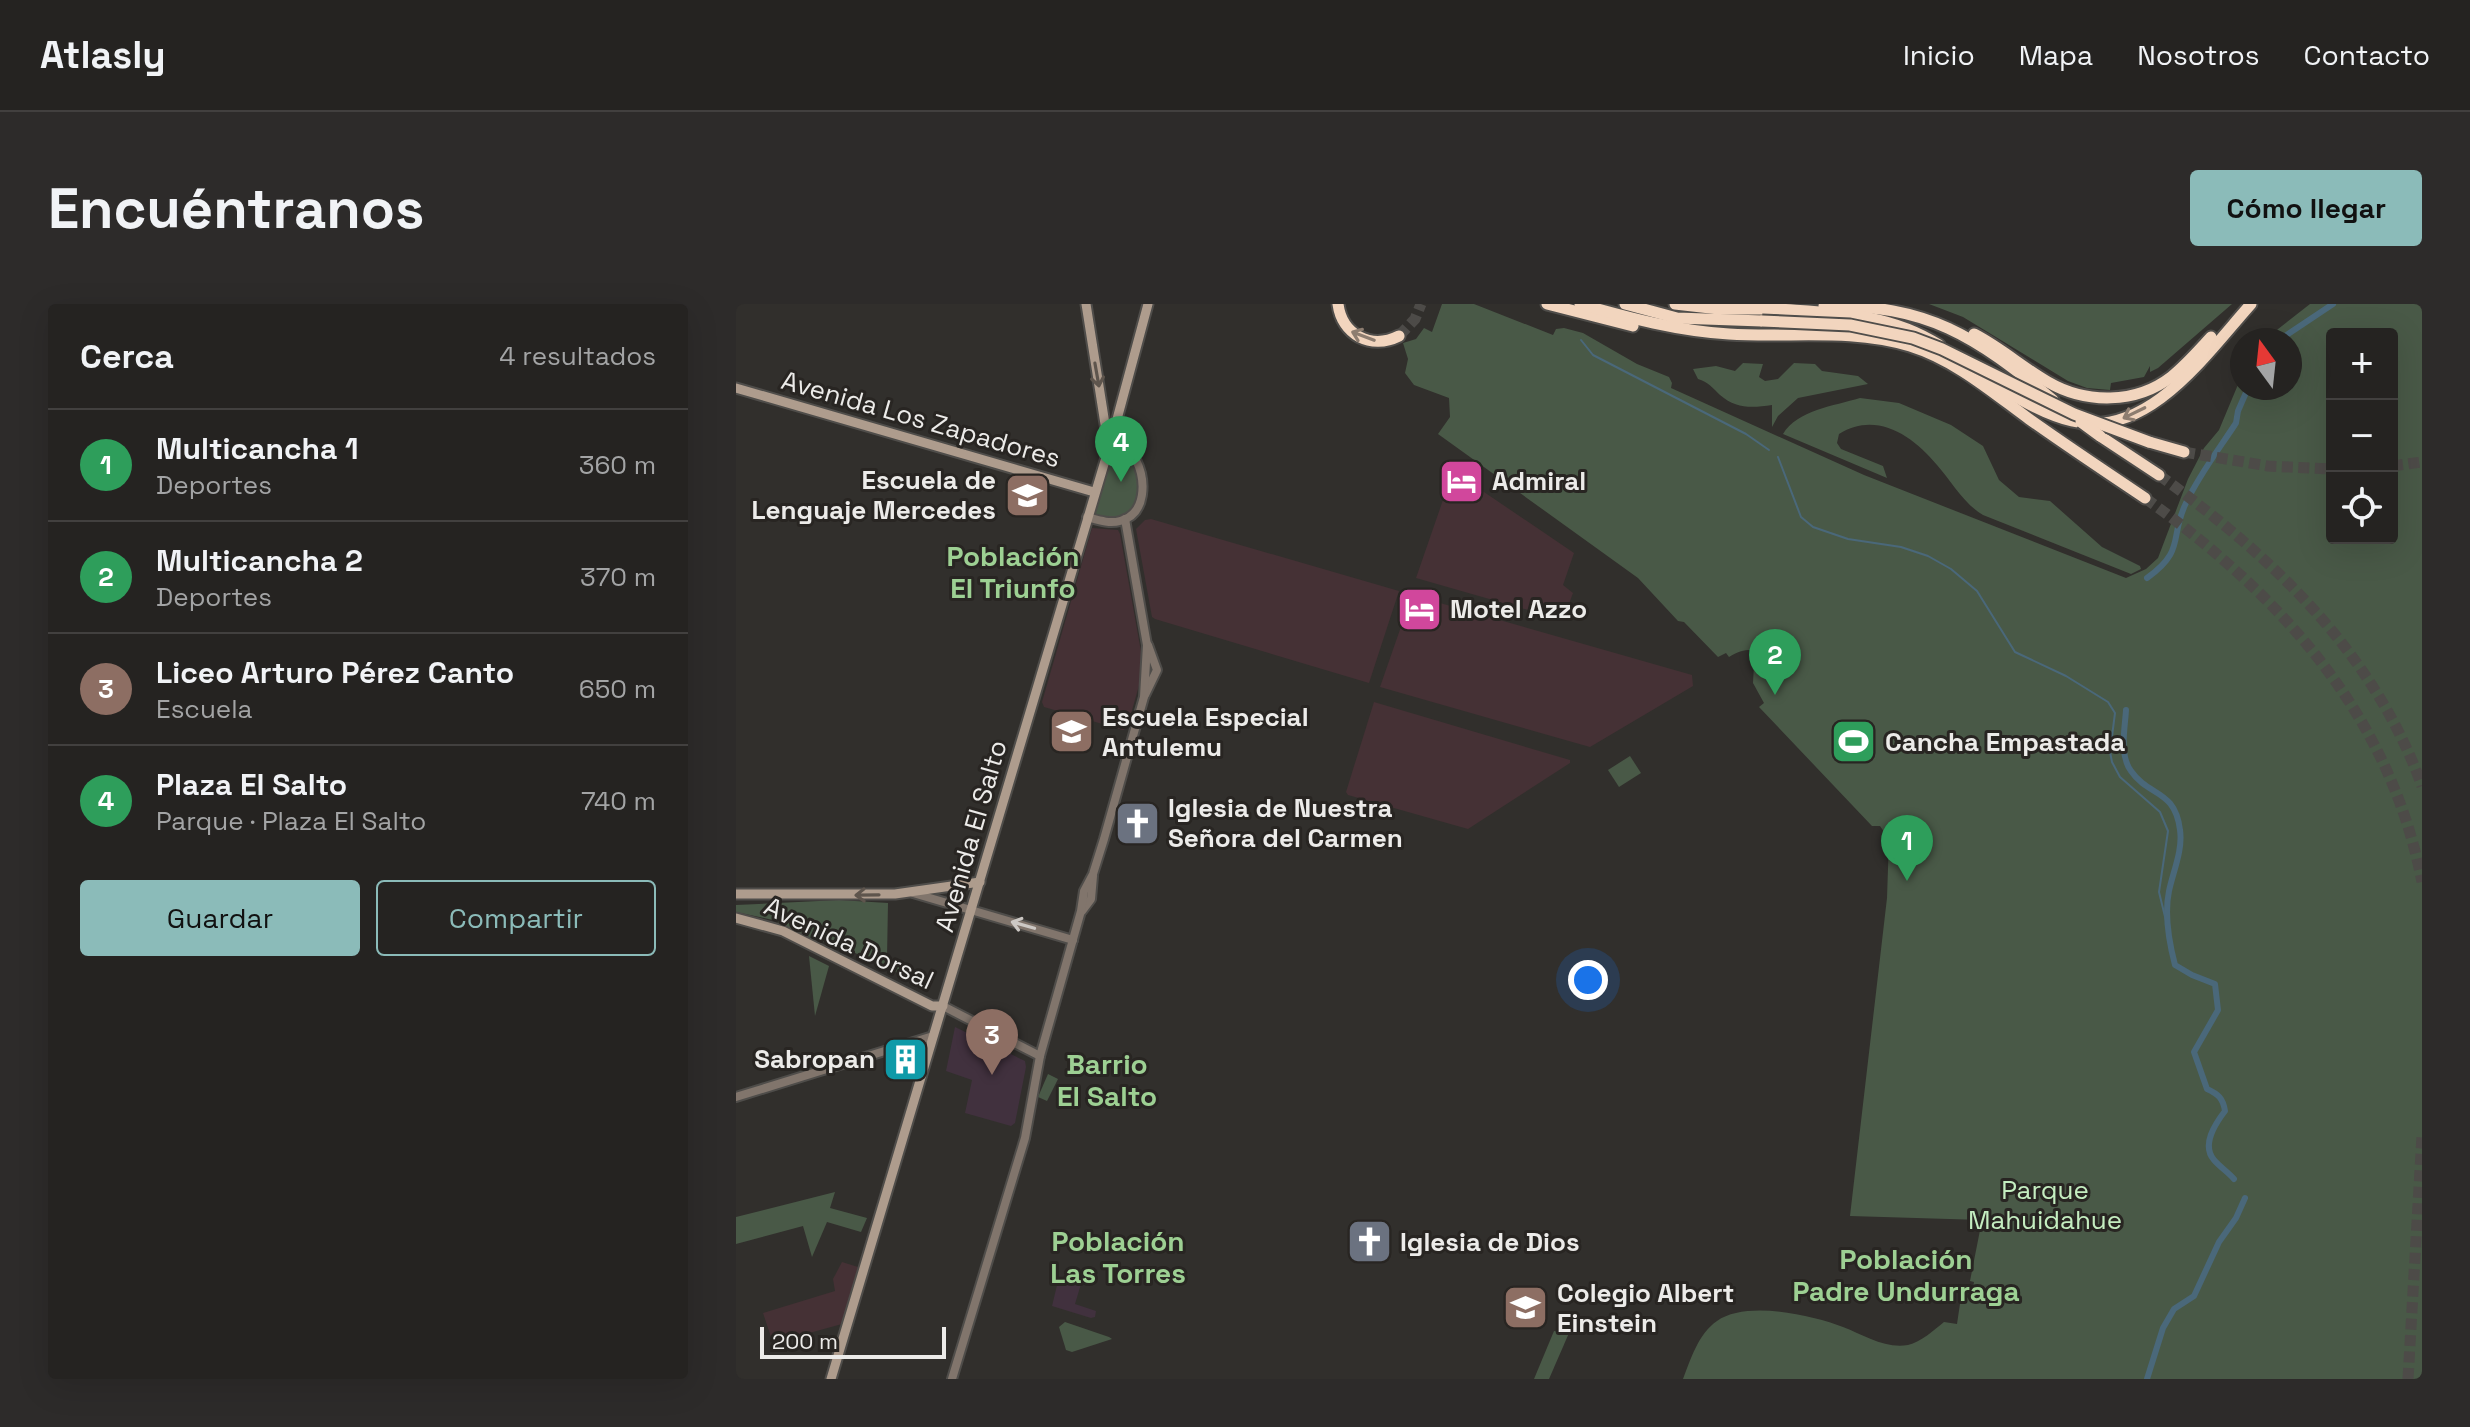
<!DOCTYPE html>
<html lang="es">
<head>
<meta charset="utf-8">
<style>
	:root { --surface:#252321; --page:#2d2b2a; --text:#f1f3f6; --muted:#a3a4a5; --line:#42403f; --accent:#8bbbb9 }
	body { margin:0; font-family:"Space Grotesk",sans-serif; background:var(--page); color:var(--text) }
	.controls { position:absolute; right:24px; top:24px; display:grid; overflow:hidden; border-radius:8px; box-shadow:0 8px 32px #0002 }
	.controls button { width:72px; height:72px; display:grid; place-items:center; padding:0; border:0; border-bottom:2px solid var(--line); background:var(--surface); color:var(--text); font:40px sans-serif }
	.compass { position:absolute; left:1494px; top:24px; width:72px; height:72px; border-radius:50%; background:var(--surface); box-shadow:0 8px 32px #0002; rotate:345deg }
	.scale { position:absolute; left:24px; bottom:20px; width:186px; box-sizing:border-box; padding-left:8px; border:4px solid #ecebe9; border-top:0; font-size:22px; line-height:28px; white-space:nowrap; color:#ecebe9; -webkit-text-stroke:6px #282522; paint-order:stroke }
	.you { position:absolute; left:852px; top:676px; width:28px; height:28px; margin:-20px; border:6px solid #fff; border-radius:50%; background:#1a73e8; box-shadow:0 0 0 12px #1a73e833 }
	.badge { display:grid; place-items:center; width:52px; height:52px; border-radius:50%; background:var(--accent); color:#fff; font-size:26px; font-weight:700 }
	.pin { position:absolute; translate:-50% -66px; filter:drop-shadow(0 2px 4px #0008) }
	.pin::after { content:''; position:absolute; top:42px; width:28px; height:24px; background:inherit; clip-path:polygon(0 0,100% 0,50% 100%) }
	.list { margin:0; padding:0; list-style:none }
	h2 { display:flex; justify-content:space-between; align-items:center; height:104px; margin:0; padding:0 32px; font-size:34px }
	h2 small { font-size:26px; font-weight:400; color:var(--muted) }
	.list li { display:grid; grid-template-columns:52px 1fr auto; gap:24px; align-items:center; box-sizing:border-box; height:112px; padding:0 32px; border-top:2px solid var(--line) }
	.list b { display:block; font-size:30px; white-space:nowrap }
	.list p { margin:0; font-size:26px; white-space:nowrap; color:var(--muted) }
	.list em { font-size:26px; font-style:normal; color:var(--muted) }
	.actions { display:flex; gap:16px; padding:24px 32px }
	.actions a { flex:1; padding:18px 0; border:2px solid var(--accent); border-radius:8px; text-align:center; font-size:28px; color:var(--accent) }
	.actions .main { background:var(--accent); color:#111 }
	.icon { flex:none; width:44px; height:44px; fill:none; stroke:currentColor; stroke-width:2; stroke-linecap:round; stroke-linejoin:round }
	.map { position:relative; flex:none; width:1686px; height:1075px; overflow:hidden; border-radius:8px }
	header { display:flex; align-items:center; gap:48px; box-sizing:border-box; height:112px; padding:0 40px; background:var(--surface); border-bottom:2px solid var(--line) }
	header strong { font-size:38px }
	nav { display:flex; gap:44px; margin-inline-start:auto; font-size:28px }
	.intro { display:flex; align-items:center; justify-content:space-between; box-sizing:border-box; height:192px; padding:0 48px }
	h1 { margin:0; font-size:56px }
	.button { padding:20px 36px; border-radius:8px; background:var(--accent); color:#111; font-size:28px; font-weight:700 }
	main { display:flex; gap:48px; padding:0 48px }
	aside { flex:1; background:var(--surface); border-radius:8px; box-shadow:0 8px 32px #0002 }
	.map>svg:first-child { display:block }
</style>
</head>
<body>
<header>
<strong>Atlasly</strong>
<nav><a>Inicio</a><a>Mapa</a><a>Nosotros</a><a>Contacto</a></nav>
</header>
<div class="intro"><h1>Encuéntranos</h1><a class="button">Cómo llegar</a></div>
<main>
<aside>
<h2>Cerca<small>4 resultados</small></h2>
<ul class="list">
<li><span class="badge" style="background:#2e9e5b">1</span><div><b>Multicancha 1</b><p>Deportes</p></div><em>360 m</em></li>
<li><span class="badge" style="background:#2e9e5b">2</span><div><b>Multicancha 2</b><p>Deportes</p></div><em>370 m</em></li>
<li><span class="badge" style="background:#8d6e63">3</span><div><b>Liceo Arturo Pérez Canto</b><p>Escuela</p></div><em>650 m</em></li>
<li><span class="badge" style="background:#2e9e5b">4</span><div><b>Plaza El Salto</b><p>Parque · Plaza El Salto</p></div><em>740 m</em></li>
</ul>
<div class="actions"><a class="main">Guardar</a><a>Compartir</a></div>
</aside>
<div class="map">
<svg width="1686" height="1075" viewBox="0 0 1686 1075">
	<rect width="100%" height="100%" fill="#312f2c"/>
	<g fill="#453135">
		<path d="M717,167L838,249L827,281L837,289L827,316L680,274Z"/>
		<path d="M415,215L663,287L633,379L419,315L416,313L400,225L409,216Z"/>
		<path d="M356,224L382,226L384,230L406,353L404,378L391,424L387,426L308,403L306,398Z"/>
		<path d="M676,291L956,371L957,382L854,443L644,383Z"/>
		<path d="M638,398L834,456V459L732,525L612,491L610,488Z"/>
		<path d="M106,958L122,963L106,1020L37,1039L27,1009L99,987L97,975Z"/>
	</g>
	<g fill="#41313e">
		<path d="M219,723L289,757L290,763L279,819L275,822L229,809L236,776L210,767Z"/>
		<path d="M323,973L345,980L339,1000L360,1007L359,1013L355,1014L316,1002Z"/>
	</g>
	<g fill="#495947" fill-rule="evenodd">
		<path d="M706,0H738L817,31L820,25L828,24L847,29L901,60L933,73L936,79L935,84L1128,171L1390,274L1410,265L1422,254L1452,175L1468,144L1483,126L1506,71V84H1554V36H1528L1574,0H1686V1075H947C955,1055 962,1030 981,1017C1010,996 1076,1011 1107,1023C1128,1031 1149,1045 1172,1041C1185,1038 1198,1026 1208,1018L1221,1020L1225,993L1235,994L1238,978L1234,977L1246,916L1114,912L1151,594L1153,535L1144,522H1136L1023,403L1028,399L1017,379L1018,360L1027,355V347C1014,345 1005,345 993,353L990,349L982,353L948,318L942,317L902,274L702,130L714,113L713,94L678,81L669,69L672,55L667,39L680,35L688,24L696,28ZM1656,30V234H1596V30Z"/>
		<path d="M1193,0H1496L1422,64L1414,68V62L1408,73L1375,79L1374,86L1351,84L1332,77L1227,13Z"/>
		<path d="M1007,59L1027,60L1023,73L1029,77L1042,75L1058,59L1079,60L1086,67L1122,72L1132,80L1062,94L1042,112L1036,123V101C1016,104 1000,105 984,91C977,84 972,78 962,75L957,65L980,62L999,67Z"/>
		<path d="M1124,94L1163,99L1215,121L1247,142L1263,176L1283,193L1314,197L1366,243L1404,262L1405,265L1395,270L1247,211C1227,199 1216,178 1201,161C1176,131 1140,107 1103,130L1101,139L1105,145L1147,162L1151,174L1047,130C1061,106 1098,102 1124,94Z"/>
		<path d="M374,152C381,155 393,157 398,163C412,180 399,207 382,215L365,214L358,210Z"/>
		<path d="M894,452L905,469L883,483L872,466Z"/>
		<path d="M103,596L152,599L151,654L158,661L167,663L166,671L115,647L78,635L37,616L0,608V601Z"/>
		<path d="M73,652L93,662L79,712Z"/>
		<path d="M312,770L322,775L311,797L302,793Z"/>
		<path d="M99,888L94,904L131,914L125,928L91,918L76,953L67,922L0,940V913Z"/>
		<path d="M329,1018L373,1033L376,1035L336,1048L330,1046L323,1023Z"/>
		<path d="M818,1027L833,1029L813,1075H798Z"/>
	</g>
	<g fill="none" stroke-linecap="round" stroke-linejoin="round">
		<g stroke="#4a687a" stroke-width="2">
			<path d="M845,36L857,51L1010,130L1033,146"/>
			<path d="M1042,153L1065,213L1077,223L1112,235L1165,243L1192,252L1215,265L1241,287L1279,348L1330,372L1372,398L1379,409L1374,448L1376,458L1384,473L1424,508L1432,527L1423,588L1432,625"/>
		</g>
		<g stroke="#4a687a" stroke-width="6">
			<path d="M1543,36L1597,0"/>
			<path d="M1411,274C1450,246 1433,234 1450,199C1463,171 1483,145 1500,119L1502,107L1512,84"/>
			<path d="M1390,406C1389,424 1383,451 1395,467C1413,493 1439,485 1444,526C1447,546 1437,568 1433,587C1428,611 1433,638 1439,661L1456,671L1479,680L1482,706L1458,748L1471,785C1482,790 1487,794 1489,807C1479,820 1465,841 1478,856C1484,863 1492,868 1498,875"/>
			<path d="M1411,1075L1427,1024L1438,1005L1458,992L1483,938L1500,914L1509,894"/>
		</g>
		<g stroke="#4d4b48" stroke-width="11" stroke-dasharray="11 5.5" stroke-linecap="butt">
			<path d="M663,32L679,15L685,0"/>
			<path d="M1448,148L1532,162L1596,165"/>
			<path d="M1656,162L1686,158"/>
			<path d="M1423,171C1536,253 1637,347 1686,482"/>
			<path d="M1409,194C1545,292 1653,409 1686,578"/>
			<path d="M1672,1075L1686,832"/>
		</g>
		<defs>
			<g id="tertiary">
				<path d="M351,213C362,216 373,220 384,217C411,210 410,176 400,156L372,144"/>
				<path d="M409,391L421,366L412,341"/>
				<path d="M177,589L337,636"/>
				<path d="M346,607L355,595L357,572"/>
				<path d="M207,702L304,752"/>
				<path d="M0,793L197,732"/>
				<path d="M216,1075L289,834L304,752L345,607L348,587L357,570L368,535L408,393L411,341L389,215"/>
			</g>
			<g id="secondary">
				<path d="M350,0L372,139"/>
				<path d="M0,84L358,188"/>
				<path d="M0,590H159L244,578"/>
				<path d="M0,614L47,627L196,702H207"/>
				<path d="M95,1075L377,130L412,0"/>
			</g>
			<g id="motorway">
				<path d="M602,0C606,31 635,46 663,32"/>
				<path d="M811,0L897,22"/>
				<path d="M844,0C893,14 942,27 993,30C1054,34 1114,24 1174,42C1219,56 1256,88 1293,115C1331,142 1370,168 1409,194"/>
				<path d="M889,0L941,14L1026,17"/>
				<path d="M939,0L983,5H1047"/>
				<path d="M1088,2C1192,0 1239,32 1317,96"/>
				<path d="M1042,5C1099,9 1153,9 1203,41"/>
				<path d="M1238,30C1265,44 1286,63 1312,78C1350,100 1400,100 1435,73C1450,61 1462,47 1475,33"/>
				<path d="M1233,63C1264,83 1299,108 1336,117C1412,136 1471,49 1515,0"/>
				<path d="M1364,132L1423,171"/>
				<path d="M1413,138L1448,148"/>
			</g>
		</defs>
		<use href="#tertiary" stroke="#4f4d4a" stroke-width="12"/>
		<use href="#secondary" stroke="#4f4d4a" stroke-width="13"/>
		<use href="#motorway" stroke="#4f4d4a" stroke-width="15"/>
		<use href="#tertiary" stroke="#81756c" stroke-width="8"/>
		<use href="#secondary" stroke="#ae9c8d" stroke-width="9"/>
		<use href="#motorway" stroke="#f2d5be" stroke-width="11"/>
		<defs>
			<g id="motorway-bridge">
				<path d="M1026,17L1114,21L1177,34L1206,45L1338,110L1413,138"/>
				<path d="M1345,118L1364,132"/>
			</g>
		</defs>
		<use href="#motorway-bridge" stroke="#4f4d4a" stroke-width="15" stroke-linecap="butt"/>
		<use href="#motorway-bridge" stroke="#f2d5be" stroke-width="11"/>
	</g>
	<defs><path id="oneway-shaft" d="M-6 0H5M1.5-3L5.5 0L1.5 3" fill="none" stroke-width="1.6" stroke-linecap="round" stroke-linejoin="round" transform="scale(2)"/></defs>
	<g stroke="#8d7d70">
		<use href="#oneway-shaft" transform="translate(627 32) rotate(-159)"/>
		<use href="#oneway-shaft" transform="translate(1398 109) rotate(154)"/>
	</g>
	<g stroke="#5e554d">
		<use href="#oneway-shaft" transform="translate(361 71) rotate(80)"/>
		<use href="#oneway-shaft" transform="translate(131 591) rotate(179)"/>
	</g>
	<use stroke="#ccc8c4" href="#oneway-shaft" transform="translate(287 621) rotate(-164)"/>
	<defs>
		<symbol id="hotel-square" viewBox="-11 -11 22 22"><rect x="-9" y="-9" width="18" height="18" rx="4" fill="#d1479c" stroke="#282522"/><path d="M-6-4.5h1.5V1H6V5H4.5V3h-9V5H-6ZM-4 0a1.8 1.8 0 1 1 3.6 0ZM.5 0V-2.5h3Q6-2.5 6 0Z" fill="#fff"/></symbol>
		<symbol id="school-square" viewBox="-11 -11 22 22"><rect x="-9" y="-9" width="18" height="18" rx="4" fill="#8d6e63" stroke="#282522"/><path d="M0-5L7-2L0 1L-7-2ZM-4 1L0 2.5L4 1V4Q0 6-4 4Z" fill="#fff"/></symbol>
		<symbol id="stadium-square" viewBox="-11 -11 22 22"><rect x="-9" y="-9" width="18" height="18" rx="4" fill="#2e9e5b" stroke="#282522"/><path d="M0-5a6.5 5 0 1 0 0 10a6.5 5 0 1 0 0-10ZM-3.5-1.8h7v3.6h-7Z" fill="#fff"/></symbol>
		<symbol id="church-square" viewBox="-11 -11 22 22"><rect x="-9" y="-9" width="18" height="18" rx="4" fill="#6b7280" stroke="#282522"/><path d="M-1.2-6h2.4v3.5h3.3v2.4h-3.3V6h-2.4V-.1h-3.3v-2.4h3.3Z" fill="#fff"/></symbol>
		<symbol id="building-square" viewBox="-11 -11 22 22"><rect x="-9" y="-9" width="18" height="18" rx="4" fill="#0f9aa8" stroke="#282522"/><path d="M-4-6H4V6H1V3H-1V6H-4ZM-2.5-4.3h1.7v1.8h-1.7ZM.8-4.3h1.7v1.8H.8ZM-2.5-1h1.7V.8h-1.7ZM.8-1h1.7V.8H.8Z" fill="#fff"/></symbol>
	</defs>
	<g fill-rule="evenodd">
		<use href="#hotel-square" x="700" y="152" width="51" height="51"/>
		<use href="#school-square" x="266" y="166" width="51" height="51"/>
		<use href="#hotel-square" x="658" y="280" width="51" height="51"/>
		<use href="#school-square" x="310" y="402" width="51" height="51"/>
		<use href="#stadium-square" x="1092" y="412" width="51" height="51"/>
		<use href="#church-square" x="376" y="494" width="51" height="51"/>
		<use href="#building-square" x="144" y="730" width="51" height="51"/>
		<use href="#church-square" x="608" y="912" width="51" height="51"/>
		<use href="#school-square" x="764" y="978" width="51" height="51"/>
	</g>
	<g text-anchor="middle" stroke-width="6" stroke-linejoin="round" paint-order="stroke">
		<g font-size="26" fill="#ecebe9" stroke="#282522">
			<text transform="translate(185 115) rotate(16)" y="9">Avenida Los Zapadores</text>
			<text transform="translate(235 532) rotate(-74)" y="9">Avenida El Salto</text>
			<text transform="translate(113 639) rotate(25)" y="9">Avenida Dorsal</text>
		</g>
		<g font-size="26" font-weight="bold" fill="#ecebe9" stroke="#282522" text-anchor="start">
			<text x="260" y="185" text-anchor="end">Escuela de<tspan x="260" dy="30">Lenguaje Mercedes</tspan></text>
			<text x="756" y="186">Admiral</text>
			<text x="714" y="314">Motel Azzo</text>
			<text x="366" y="422">Escuela Especial<tspan x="366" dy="30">Antulemu</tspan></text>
			<text x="1149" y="447">Cancha Empastada</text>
			<text x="432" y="513">Iglesia de Nuestra<tspan x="432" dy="30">Señora del Carmen</tspan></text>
			<text x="139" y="764" text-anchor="end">Sabropan</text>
			<text x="664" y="947">Iglesia de Dios</text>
			<text x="821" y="998">Colegio Albert<tspan x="821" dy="30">Einstein</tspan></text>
		</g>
		<g font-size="26" fill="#c4edc0" stroke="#282522">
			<text x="1309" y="895">Parque<tspan x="1309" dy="30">Mahuidahue</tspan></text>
		</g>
		<g font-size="28" font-weight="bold" fill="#9dd093" stroke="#282522">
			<text x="277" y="262">Población<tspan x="277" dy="32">El Triunfo</tspan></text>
			<text x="371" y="770">Barrio<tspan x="371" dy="32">El Salto</tspan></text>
			<text x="382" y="947">Población<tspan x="382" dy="32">Las Torres</tspan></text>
			<text x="1170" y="965">Población<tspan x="1170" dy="32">Padre Undurraga</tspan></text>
		</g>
	</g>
</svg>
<div class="controls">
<button>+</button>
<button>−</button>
<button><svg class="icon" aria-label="locate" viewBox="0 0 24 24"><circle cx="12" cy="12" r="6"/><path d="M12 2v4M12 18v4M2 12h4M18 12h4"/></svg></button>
</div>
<svg class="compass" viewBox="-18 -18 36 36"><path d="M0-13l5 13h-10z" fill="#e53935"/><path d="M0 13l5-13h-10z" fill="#a3a4a5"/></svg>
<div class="scale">200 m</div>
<div class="you"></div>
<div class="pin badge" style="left:1171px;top:577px;background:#2e9e5b">1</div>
<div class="pin badge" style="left:1039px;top:391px;background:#2e9e5b">2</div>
<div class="pin badge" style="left:256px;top:771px;background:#8d6e63">3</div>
<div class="pin badge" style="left:385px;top:178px;background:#2e9e5b">4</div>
</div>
</main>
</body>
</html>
